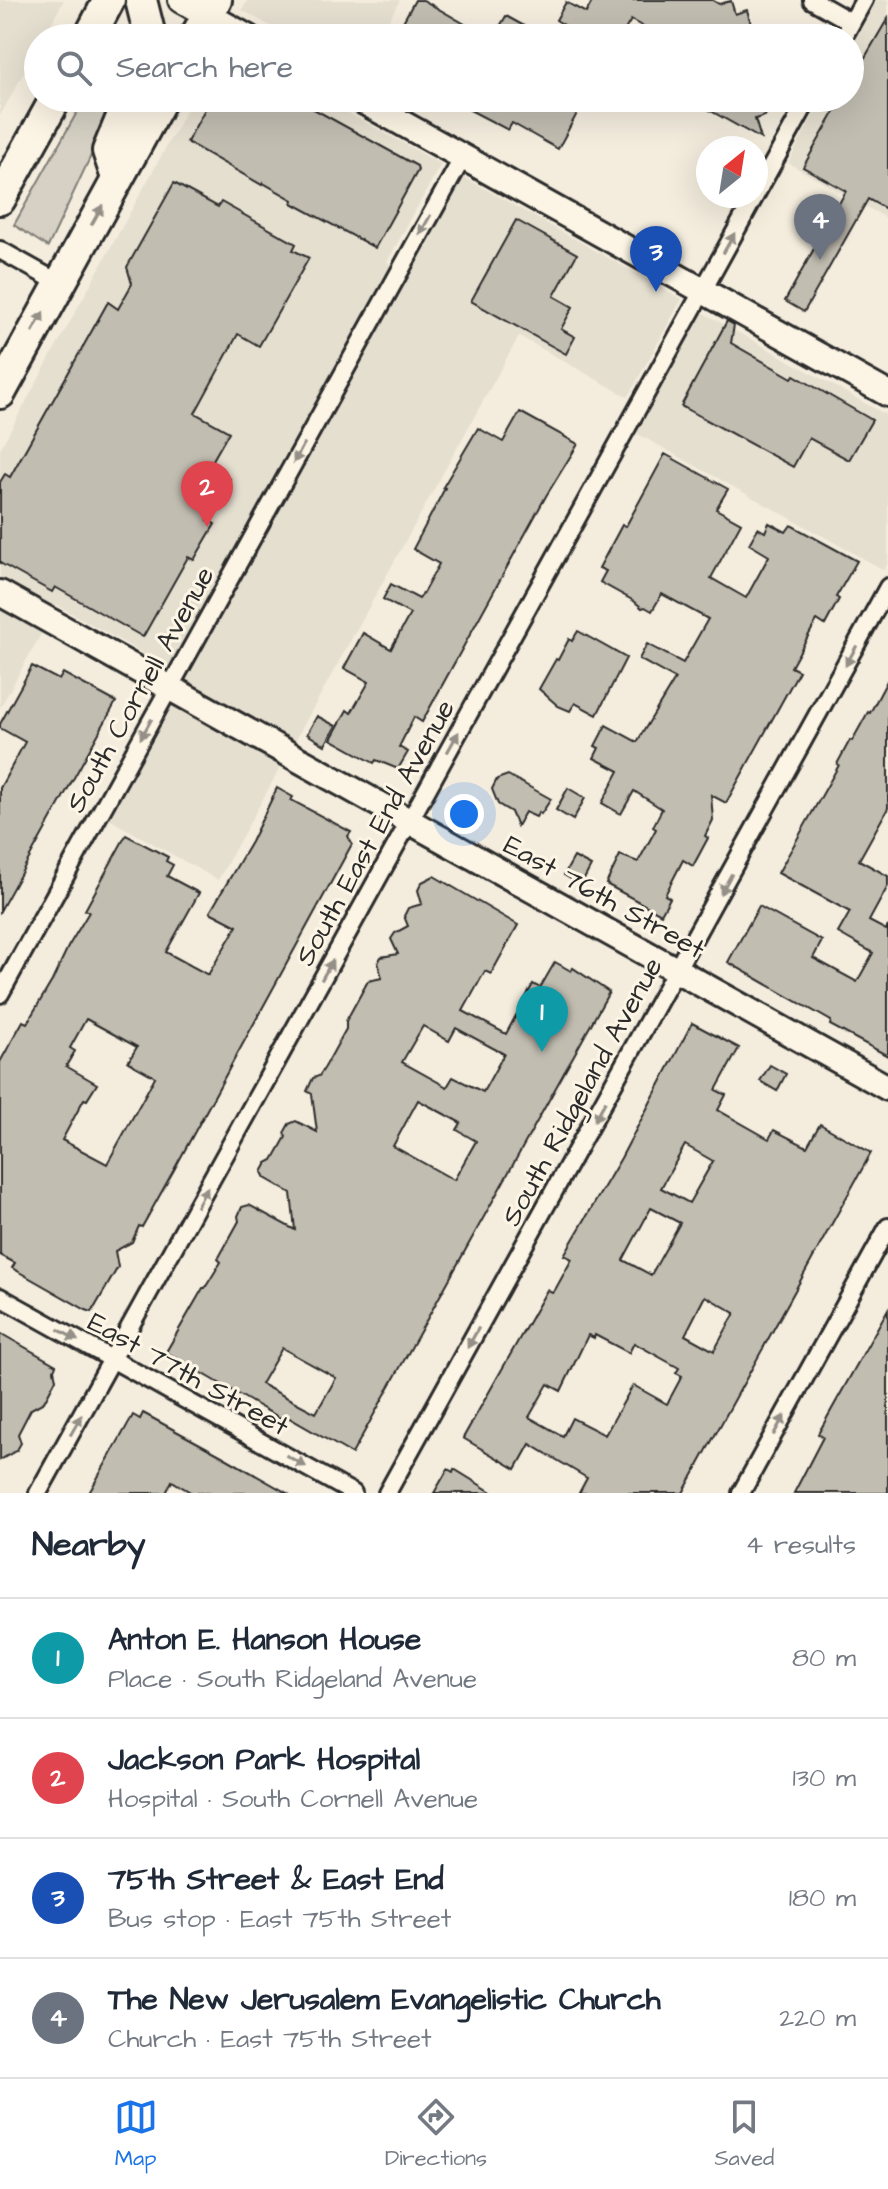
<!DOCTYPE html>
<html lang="en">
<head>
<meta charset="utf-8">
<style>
	:root { --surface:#fff; --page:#f6f6f7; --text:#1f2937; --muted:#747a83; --line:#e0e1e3; --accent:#1a73e8 }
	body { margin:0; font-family:"Architects Daughter",sans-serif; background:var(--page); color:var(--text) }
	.compass { position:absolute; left:696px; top:136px; width:72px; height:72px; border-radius:50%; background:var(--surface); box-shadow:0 8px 32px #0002; rotate:30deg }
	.you { position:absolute; left:464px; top:814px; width:28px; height:28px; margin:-20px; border:6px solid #fff; border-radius:50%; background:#1a73e8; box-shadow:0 0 0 12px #1a73e833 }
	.badge { display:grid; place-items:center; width:52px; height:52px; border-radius:50%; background:var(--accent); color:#fff; font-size:26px; font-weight:700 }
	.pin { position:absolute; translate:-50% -66px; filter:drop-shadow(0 2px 4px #0008) }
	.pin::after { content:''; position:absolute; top:42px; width:28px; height:24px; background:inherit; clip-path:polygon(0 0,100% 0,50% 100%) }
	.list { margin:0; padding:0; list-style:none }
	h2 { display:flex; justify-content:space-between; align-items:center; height:104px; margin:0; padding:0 32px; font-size:34px }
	h2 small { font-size:26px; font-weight:400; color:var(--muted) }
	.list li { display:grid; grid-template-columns:52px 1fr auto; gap:24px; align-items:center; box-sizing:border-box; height:120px; padding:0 32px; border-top:2px solid var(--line) }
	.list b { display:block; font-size:30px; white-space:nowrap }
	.list p { margin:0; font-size:26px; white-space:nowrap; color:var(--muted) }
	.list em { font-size:26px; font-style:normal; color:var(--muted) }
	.icon { flex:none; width:44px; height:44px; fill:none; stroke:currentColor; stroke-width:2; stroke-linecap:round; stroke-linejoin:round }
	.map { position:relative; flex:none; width:888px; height:1493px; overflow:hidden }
	.search { position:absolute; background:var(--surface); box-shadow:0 8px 32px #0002; left:24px; right:24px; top:24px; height:88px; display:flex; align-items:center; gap:20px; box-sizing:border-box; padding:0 28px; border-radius:44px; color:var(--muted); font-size:30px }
	.sheet { height:584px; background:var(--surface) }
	nav { display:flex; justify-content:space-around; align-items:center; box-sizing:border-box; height:112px; border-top:2px solid var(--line); background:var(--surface); font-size:22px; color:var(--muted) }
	nav a { display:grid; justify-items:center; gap:4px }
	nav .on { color:var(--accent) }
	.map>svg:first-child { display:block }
</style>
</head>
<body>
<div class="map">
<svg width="888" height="1493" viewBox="0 0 888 1493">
	<rect width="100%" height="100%" fill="#f4edde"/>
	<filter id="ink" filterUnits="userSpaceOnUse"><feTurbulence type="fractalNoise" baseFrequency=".0125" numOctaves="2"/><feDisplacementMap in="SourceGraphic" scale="16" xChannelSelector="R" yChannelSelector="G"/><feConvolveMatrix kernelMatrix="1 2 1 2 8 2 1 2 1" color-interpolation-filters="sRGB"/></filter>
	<g filter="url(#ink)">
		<g fill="#e5dfd0">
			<path d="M0,0H64L43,38H38V47L0,116Z"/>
			<path d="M248,0H400L379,38H292L242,10Z"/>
			<path d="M877,0H888V219L788,163L823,98H850V49Z"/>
			<path d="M193,98H321L441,164L387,262L407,274L462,176L682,299L628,397L519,336L218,880L107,818L185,677L57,605L0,708V449Z"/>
			<path d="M702,312L888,416V562L884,570L636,433Z"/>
		</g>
		<path fill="#d6d1c4" stroke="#807e78" stroke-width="2" d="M85,98H118L48,247L14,225Z"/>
		<g fill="#c2bdb1" stroke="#2b2b2b" stroke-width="2" fill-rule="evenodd">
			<path d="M415,0H423L489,38H394Z"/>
			<path d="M593,0H712L719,4L731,1L735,14L747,10L755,38H663L631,20L620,38H585L556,20L566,2L586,13Z"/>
			<path d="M506,16L546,38H493Z"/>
			<path d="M888,18V210L868,199L804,312L785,301L846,191L803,167L837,108L839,109L846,98H850V83Z"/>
			<path d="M211,98H294L417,166L418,170L375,248L292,203L293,200L263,183L262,185L187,142Z"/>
			<path d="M447,98H562L580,108L558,149L512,123L508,130Z"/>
			<path d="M688,98H774L765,116L755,119L761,139Z"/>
			<path d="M174,183L218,207L221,202L296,244L293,250L309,258L259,346L238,334L195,413L229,432L209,467L230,479L208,520L215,524L194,560L188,557L143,637L55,587L52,592L0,563V482L5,474L10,477L108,302L118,309L132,284L127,267Z"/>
			<path d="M516,220L577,254L554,296L573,307L561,329L575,337L566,354L471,301Z"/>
			<path d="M727,321L734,325L731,343L792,378L794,375L872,420L849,460L809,438L793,467L681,406Z"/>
			<path d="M520,412L578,444L546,496L422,722L414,717L399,747L408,752L398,769L376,760L374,763L331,739L347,710L351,713L369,682L344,668L363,633L391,649L392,647L410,614L383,599L391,584L419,599L422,595L439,564L413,549L445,488L443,487L478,428L503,442Z"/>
			<path d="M665,454L728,489L716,509L741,523L711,578L746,598L769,556L749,544L758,528L765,532L769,523L786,532L791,525L857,561L836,597L839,599L825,625L817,620L791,667L799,671L726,803L711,795L713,820L705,836L708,838L693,866L683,860L665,895L670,898L661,914L606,884L620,855L638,862L656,829L653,827L662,809L634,791L621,814L602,803L619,771L594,758L599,748L595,746L606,725L637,742L675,679L639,659L647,644L683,663L708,619L662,594L652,611L645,607L642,608L634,601L600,582L606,571L599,568L622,525L626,526Z"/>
			<path d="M578,631L626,658L597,715L575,703L570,711L558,706L539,689L556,659L558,660L569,639L572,641Z"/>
			<path d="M32,666L59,680L63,673L116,702L0,911V788L25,742L0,728V724Z"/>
			<path d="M888,679V808L859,860L888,876V886L869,921L886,930L888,926V1056L830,1025L831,1021L728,962L759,906L822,941L813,958L857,982L873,953L838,933L850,912L778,873L839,765L837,764L850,740L852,741L868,712L870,713Z"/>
			<path d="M317,716L336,726L325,745L307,734Z"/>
			<path d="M508,775L551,799L541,814L539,812L536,817L525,812L517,826L511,812L498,804L492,789L497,779Z"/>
			<path d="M277,788L293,797L291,800L351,832L348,836L352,844L175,1168L142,1227L139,1226L132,1242L115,1251L118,1267L92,1312L86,1310L12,1268L15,1263L0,1255V1062L23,1021L27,1023L52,981L68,947L89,912L85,910L126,835L168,857L166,861L173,865L167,876L199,893L166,952L208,975L237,926L210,912L251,842ZM86,1019L137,1047L128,1062L155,1077L107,1164L62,1140L84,1099L87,1100L97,1084L66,1066L75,1051L70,1048Z"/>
			<path d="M568,788L585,798L573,820L556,810Z"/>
			<path d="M574,857L591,866L581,885L564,875Z"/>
			<path d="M434,876L518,925L491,974L485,971L463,1011L506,1034L533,984L540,988L555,962L571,971L573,968L609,992L352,1454L284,1415L282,1419L262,1408L166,1352L203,1288H205L221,1262L218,1259L239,1221L238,1216L242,1207L249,1205L295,1230L291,1193L265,1178L262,1172L267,1163L273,1160L286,1137L284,1133L289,1124L296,1121L317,1132L312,1094L307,1091L313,1078L319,1076L325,1067L346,1029V1021L368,981L382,978L378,963L381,957L398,954L391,939L395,933L408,926L404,916L408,908L422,904L418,890L422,882ZM423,1026L449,1041L456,1028L504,1054L483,1092L453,1077L447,1087L402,1062ZM418,1100L461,1123L457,1130L476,1141L454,1180L393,1146ZM282,1348L336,1378L316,1413L261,1384Z"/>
			<path d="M692,1023L739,1048L716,1090L726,1095L718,1110L769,1139L774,1130L807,1147L820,1124L871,1153L683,1493H579L587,1478L530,1444L516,1469L463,1438L547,1290L552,1293L555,1290L572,1259L564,1255L621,1158ZM685,1145L713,1161L689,1203L661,1188ZM651,1208L680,1223L651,1275L623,1260ZM705,1296L735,1313L714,1351L685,1335ZM588,1335L594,1338L595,1335L629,1353L634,1343L679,1368L676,1373L682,1376L667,1404L633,1385L605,1435L572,1418L563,1436L529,1417L548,1384L561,1391Z"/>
			<path d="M770,1065L786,1074L777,1091L760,1081Z"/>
			<path d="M888,1309V1493H794L823,1437L818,1434Z"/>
			<path d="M0,1333L56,1365L54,1370L56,1379L44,1402L31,1409L18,1434L21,1443L17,1450L0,1460Z"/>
			<path d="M143,1413L222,1456L287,1493H192L172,1481L166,1493H89L133,1415L140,1419Z"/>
			<path d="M448,1469L453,1472L454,1469L493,1493H434Z"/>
		</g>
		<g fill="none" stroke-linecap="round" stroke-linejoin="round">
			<defs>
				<g id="street">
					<path d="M812,0L851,22"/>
					<path d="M843,38L864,0"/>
					<path d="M756,194L809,98"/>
					<path d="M0,250L59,283"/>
					<path d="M0,994L463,157"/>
					<path d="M0,1297L353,1493"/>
					<path d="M38,1493L755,196"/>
					<path d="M387,1493L888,587"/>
					<path d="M741,1493L888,1227"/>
				</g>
				<g id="secondary">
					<path d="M181,0L249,38"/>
					<path d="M357,98L888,394"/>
					<path d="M0,593L888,1088"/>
				</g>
				<g id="highway">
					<path d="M141,0L149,32L147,38"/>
					<path d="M89,38L109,0"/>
					<path d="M195,38L216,0"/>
					<path d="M117,178L108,151L130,98"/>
					<path d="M0,199L56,98"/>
					<path d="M0,393L162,98"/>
				</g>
			</defs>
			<use href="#street" stroke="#2b2b2b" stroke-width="22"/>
			<use href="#secondary" stroke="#2b2b2b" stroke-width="30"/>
			<use href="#highway" stroke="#2b2b2b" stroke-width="36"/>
			<use href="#street" stroke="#fcf5e5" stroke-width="16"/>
			<use href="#secondary" stroke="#fcf5e5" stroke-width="24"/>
			<use href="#highway" stroke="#fcf5e5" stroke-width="30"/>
		</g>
		<defs><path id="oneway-solid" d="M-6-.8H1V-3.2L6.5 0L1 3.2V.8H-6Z" transform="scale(2)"/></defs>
		<g fill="#949088">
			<use href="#oneway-solid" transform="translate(97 215) rotate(-61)"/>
			<use href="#oneway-solid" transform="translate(425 225) rotate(119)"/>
			<use href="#oneway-solid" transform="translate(729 243) rotate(-61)"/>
			<use href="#oneway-solid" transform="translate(38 322) rotate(-62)"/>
			<use href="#oneway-solid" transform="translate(299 453) rotate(119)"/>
			<use href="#oneway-solid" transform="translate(851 656) rotate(119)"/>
			<use href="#oneway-solid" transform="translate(146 729) rotate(119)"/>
			<use href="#oneway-solid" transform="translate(453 742) rotate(-61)"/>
			<use href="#oneway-solid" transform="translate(726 884) rotate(119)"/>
			<use href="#oneway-solid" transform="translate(327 970) rotate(-61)"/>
			<use href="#oneway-solid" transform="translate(600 1111) rotate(119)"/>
			<use href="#oneway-solid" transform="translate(202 1197) rotate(-61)"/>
			<use href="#oneway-solid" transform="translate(68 1335) rotate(29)"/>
			<use href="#oneway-solid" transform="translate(473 1338) rotate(119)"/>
			<use href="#oneway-solid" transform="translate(76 1425) rotate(-61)"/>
			<use href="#oneway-solid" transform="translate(779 1425) rotate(-61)"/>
			<use href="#oneway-solid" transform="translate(296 1461) rotate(29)"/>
		</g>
	</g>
	<g text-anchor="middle" stroke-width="6" stroke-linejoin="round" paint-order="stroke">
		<g font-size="28" fill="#2b2b2b" stroke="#fcf5e5">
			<text transform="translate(139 689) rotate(-61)" y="10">South Cornell Avenue</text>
			<text transform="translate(374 832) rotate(-61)" y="10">South East End Avenue</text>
			<text transform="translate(605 896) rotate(29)" y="10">East 76th Street</text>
			<text transform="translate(581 1091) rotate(-61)" y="10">South Ridgeland Avenue</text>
			<text transform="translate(189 1373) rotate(29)" y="10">East 77th Street</text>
		</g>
	</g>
</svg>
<svg class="compass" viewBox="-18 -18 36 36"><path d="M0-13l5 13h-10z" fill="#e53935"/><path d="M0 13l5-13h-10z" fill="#747a83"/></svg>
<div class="you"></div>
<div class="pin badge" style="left:542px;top:1052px;background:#0f9aa8">1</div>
<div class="pin badge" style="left:207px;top:527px;background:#e0444e">2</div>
<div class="pin badge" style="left:656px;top:292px;background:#1a4fb4">3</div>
<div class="pin badge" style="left:820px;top:260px;background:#6b7280">4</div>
<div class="search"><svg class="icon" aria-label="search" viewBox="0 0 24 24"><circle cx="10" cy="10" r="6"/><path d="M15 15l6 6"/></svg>Search here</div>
</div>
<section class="sheet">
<h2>Nearby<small>4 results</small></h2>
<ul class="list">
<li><span class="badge" style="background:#0f9aa8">1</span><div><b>Anton E. Hanson House</b><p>Place · South Ridgeland Avenue</p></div><em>80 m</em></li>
<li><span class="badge" style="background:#e0444e">2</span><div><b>Jackson Park Hospital</b><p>Hospital · South Cornell Avenue</p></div><em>130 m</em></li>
<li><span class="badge" style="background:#1a4fb4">3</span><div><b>75th Street &amp; East End</b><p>Bus stop · East 75th Street</p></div><em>180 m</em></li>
<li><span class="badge" style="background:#6b7280">4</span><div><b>The New Jerusalem Evangelistic Church</b><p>Church · East 75th Street</p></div><em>220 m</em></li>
</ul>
</section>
<nav>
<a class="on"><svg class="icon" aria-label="map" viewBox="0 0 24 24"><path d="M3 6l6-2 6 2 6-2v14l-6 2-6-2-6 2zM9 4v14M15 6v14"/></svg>Map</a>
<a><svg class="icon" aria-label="directions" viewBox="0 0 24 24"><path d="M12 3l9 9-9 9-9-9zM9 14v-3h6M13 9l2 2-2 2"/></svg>Directions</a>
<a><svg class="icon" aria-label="saved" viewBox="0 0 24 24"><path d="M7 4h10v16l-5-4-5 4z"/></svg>Saved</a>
</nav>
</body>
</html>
